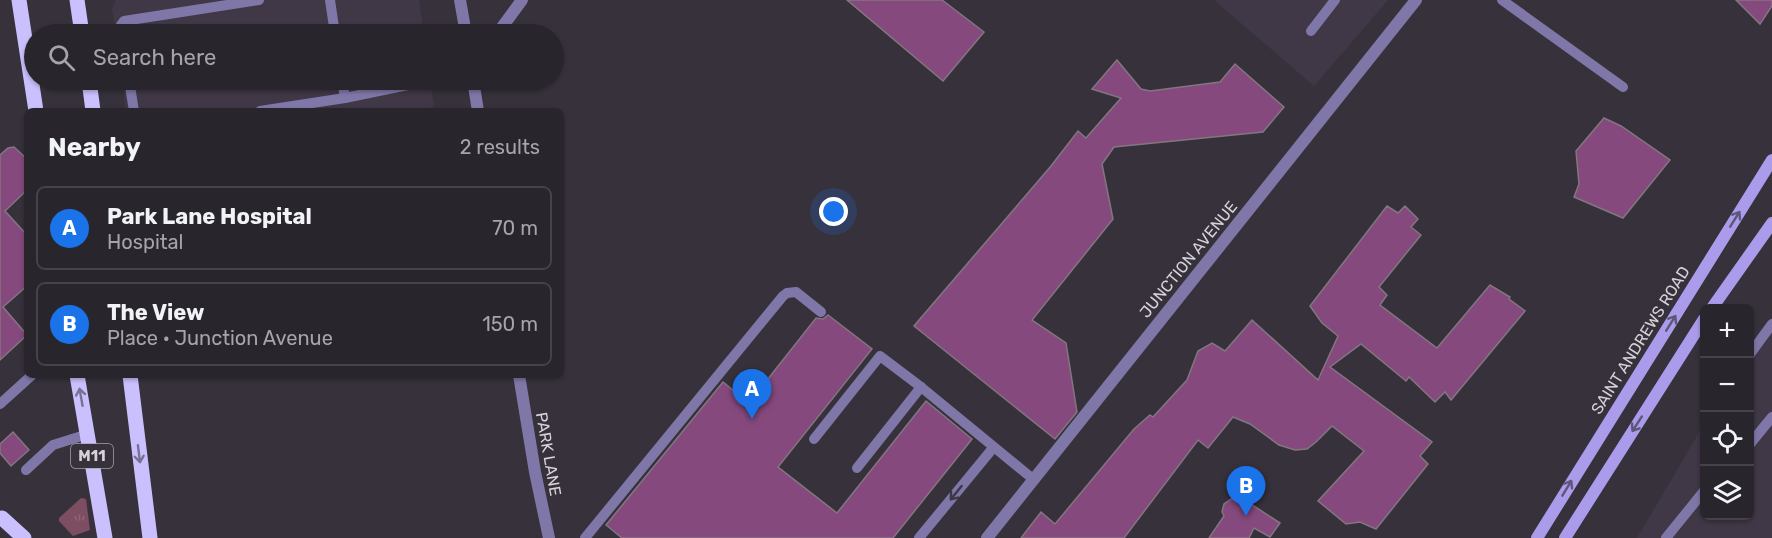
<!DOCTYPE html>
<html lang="en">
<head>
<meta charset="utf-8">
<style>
	:root { --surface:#29252c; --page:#312d34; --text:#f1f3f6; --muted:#a5a5a9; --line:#454248; --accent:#1a73e8 }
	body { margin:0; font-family:Rubik,sans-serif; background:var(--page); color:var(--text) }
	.controls { position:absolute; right:18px; bottom:18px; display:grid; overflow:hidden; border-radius:9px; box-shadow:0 2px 4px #0004 }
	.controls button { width:54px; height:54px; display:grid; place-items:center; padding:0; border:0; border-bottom:2px solid var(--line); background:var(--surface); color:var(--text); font:30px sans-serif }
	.you { position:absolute; left:834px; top:212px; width:21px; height:21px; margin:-15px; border:4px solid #fff; border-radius:50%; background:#1a73e8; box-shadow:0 0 0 9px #1a73e833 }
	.badge { display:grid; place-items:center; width:39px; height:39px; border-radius:50%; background:var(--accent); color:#fff; font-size:20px; font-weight:700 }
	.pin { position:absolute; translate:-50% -50px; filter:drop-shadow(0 2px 3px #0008) }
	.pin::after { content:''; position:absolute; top:32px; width:21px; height:18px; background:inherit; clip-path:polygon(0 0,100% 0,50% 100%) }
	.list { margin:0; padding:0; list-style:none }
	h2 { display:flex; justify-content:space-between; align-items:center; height:78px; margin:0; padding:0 24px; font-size:26px }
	h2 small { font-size:20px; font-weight:400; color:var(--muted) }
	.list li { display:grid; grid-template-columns:39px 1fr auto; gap:18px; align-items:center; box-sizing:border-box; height:84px; margin:0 12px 12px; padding:0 12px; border:2px solid var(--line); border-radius:9px }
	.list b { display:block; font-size:22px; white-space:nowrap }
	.list p { margin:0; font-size:20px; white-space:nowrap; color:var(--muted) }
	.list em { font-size:20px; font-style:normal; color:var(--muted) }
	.icon { flex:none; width:33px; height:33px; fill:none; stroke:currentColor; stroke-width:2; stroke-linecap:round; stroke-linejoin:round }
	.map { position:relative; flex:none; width:1772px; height:538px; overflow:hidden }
	.search { position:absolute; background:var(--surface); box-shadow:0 2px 4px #0004; left:24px; top:24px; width:540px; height:66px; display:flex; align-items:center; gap:15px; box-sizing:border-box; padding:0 21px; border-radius:33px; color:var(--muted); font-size:22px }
	.panel { position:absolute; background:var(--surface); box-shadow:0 2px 4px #0004; left:24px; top:108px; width:540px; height:270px; border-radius:9px }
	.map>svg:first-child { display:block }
</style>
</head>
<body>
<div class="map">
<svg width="1772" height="538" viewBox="0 0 1772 538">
	<defs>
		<pattern id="grass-tufts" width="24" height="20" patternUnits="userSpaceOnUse" patternTransform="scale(1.5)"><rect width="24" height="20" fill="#7d4d61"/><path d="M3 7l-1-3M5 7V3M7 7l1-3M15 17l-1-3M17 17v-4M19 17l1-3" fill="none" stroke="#8f6677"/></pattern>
	</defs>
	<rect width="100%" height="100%" fill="#37313b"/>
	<g fill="#403747">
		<path d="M116,0H419L424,34H116L112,9Z"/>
		<path d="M1214,0H1388L1314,86Z"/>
		<path d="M122,80H430L434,107L408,111H126Z"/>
		<path d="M1772,317V538H1637L1704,424V516H1750V352Z"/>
	</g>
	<path fill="url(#grass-tufts)" d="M81,498L86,499L90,530L73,536L59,521V518Z"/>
	<g fill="#85497d" stroke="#827680" stroke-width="1.5">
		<path d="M847,0H942L984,32L943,81Z"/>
		<path d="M1736,0H1772V6L1760,24Z"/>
		<path d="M1117,60L1141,89L1150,91L1220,82L1235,64L1284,107L1263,132L1114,147L1102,164L1113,219L1032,320L1066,343L1077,412L1055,439L914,326L1051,166L1078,131L1086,138L1121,98L1092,89Z"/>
		<path d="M1604,118L1621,126L1670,160L1623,218L1574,197L1579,184L1576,151Z"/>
		<path d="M14,147L27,159V190L5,211L27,235V286L3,307L27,335L0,360V155L8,148Z"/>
		<path d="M1387,206L1398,213L1405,206L1418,219L1411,227L1421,235L1379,287L1387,295L1380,305L1437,348L1490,285L1510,297L1509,299L1525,311L1451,400L1445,392L1435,402L1409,377L1406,381L1361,344L1330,367L1432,442L1420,456L1428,464L1376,529L1360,522L1346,524L1318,501L1364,451L1332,426L1316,442L1307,449L1295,450L1279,445L1250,424L1233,417L1208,448L1198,440L1124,538H1021L1041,512L1055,524L1134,429L1150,415L1153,417L1187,380L1198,351L1212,343L1225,351L1252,320L1318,380L1338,336L1322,323L1310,306Z"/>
		<path d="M828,315L872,349L778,467L837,513L926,401L972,439L893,538H622L606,525L723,382L749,403L816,318L823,319Z"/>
		<path d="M13,432L29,450L11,466L0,453V444Z"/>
		<path d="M1237,495L1280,523L1270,537L1254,528L1249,538H1209L1224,516L1222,512L1224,504Z"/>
	</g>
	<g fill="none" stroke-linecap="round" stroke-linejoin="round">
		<g stroke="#7f77a8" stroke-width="10">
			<path d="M330,0L335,34"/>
			<path d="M1502,0L1623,87"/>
			<path d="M1311,31L1335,0"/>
			<path d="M122,34L121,25L124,21L259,0"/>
			<path d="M129,80L134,111"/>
			<path d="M342,80L345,98"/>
			<path d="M260,111L345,98L432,80"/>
			<path d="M1750,354L1772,324"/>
			<path d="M0,404L31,376"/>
			<path d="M814,439L880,356L921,387L1033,479"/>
			<path d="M1750,444L1772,417"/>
			<path d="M857,468L921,387"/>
			<path d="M26,470L53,445L88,434"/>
			<path d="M585,538L783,296L787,293L796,292L821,312"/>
			<path d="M919,538L993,448"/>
			<path d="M1666,538L1704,491"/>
		</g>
		<g stroke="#7f77a8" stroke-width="12">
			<path d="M460,0L466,34"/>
			<path d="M497,34L522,0"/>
			<path d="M473,80L478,111"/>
			<path d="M519,375L535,472L549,538"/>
			<path d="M987,538L1416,0"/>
		</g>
		<g stroke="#aa9ceb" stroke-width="12">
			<path d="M1712,308L1772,223"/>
			<path d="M1537,538L1772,160"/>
			<path d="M1565,538L1704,319"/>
		</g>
		<g stroke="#cac0fd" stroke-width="15">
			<path d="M19,0L36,111"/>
			<path d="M77,0L82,34"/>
			<path d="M89,80L93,111"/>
			<path d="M77,375L105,538"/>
			<path d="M130,375L150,538"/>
			<path d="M2,518L24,538"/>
		</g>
	</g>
	<defs><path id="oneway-shaft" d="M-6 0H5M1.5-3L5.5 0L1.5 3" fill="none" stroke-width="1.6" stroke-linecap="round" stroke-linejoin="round" transform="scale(1.5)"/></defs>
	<g stroke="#5f5679">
		<use href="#oneway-shaft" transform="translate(1735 219) rotate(-58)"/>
		<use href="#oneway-shaft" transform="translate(1671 323) rotate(-58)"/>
		<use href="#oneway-shaft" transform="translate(1637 424) rotate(123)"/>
		<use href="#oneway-shaft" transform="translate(1567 488) rotate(-59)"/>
	</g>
	<g stroke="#797192">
		<use href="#oneway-shaft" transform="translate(81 397) rotate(-100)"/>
		<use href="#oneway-shaft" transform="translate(139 454) rotate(83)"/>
	</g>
	<use stroke="#3e3846" href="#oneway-shaft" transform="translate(956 493) rotate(129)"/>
	<g text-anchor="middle" stroke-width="5" stroke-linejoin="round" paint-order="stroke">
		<rect fill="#37313b" stroke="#a6a2a9" stroke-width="1.5" x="71" y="444" width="42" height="24" rx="4.5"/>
		<g font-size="15" font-weight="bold" fill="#d5d2d8">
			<text x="92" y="461">M11</text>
		</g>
		<g font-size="16" fill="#d5d2d8" stroke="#37313b">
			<text transform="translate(1188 259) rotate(-51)" y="6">JUNCTION AVENUE</text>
			<text transform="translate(1640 340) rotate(-58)" y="6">SAINT ANDREWS ROAD</text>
			<text transform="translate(549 454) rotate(80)" y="6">PARK LANE</text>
		</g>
	</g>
</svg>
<div class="controls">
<button>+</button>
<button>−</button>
<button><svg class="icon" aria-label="locate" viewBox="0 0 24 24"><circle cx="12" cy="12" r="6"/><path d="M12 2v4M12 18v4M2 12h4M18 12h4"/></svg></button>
<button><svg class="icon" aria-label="layers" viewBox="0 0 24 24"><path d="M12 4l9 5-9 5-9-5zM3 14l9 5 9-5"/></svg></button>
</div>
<div class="you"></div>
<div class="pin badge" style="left:752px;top:419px">A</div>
<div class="pin badge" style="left:1246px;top:516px">B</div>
<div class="search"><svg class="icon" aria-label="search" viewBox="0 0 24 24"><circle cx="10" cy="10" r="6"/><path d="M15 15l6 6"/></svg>Search here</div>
<section class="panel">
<h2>Nearby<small>2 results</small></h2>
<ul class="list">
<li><span class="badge">A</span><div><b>Park Lane Hospital</b><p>Hospital</p></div><em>70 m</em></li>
<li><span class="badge">B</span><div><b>The View</b><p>Place · Junction Avenue</p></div><em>150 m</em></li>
</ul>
</section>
</div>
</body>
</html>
